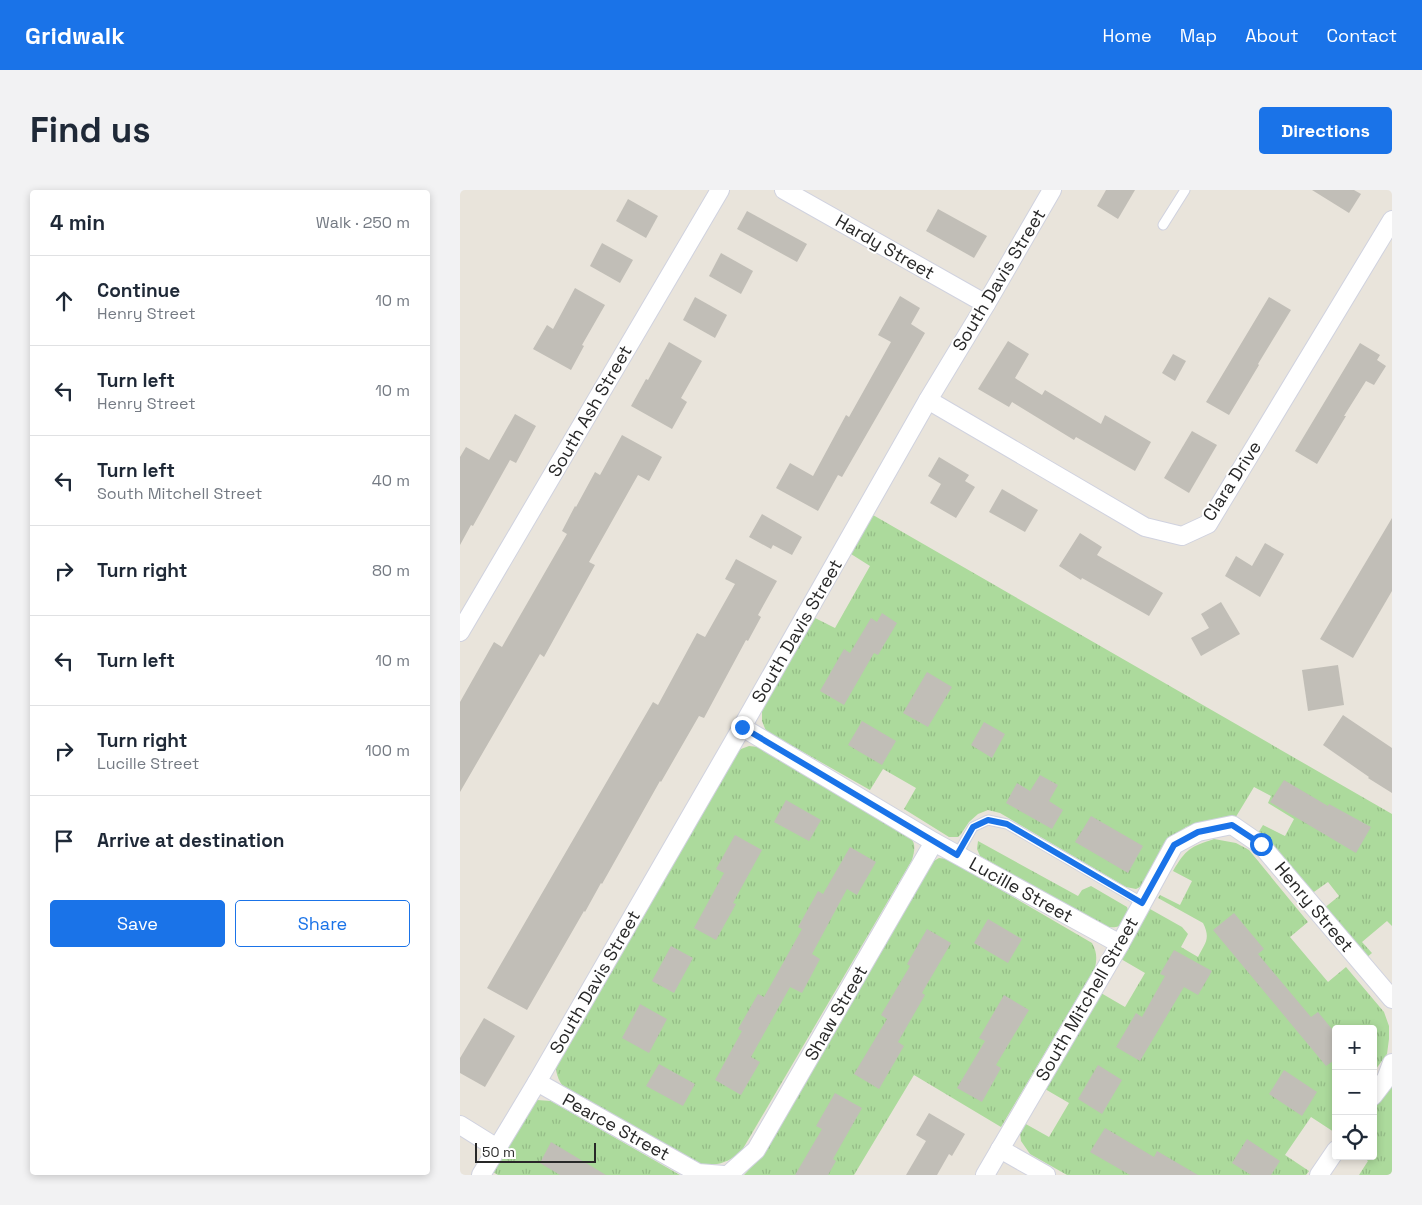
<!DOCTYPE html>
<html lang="en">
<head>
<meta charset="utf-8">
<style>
	:root { --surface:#fff; --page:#f2f2f3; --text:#1f2937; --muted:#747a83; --line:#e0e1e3; --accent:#1a73e8 }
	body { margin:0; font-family:"Space Grotesk",sans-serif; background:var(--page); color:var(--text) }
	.controls { position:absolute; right:15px; bottom:15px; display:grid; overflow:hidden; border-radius:5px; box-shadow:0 2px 8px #0003 }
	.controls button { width:45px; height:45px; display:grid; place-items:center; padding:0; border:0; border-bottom:1px solid var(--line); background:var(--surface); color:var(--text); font:25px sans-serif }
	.scale { position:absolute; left:15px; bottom:12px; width:121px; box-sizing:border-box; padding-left:5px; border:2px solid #282828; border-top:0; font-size:14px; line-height:18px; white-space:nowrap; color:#282828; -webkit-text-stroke:4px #fff; paint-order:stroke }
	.stop { position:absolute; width:15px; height:15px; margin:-11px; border:4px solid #1a73e8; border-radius:50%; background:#fff }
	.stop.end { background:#1a73e8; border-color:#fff; box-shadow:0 1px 5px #0008 }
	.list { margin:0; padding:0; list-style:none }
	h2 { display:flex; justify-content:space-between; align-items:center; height:65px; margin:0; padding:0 20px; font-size:21px }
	h2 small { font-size:16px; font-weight:400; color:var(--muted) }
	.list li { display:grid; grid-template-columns:32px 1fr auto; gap:15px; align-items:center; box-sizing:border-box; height:90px; padding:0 20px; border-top:1px solid var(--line) }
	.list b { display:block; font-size:19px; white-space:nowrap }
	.list p { margin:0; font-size:16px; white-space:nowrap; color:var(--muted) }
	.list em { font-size:16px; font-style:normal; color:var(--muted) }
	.actions { display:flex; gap:10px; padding:15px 20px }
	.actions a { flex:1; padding:11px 0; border:1px solid var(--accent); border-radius:5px; text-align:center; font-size:18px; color:var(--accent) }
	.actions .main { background:var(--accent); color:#fff }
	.icon { flex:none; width:28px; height:28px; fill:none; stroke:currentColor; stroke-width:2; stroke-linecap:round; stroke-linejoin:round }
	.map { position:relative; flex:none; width:932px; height:985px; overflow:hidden; border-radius:5px }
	header { display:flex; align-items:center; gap:30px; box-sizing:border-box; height:70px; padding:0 25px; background:var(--accent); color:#fff }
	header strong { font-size:24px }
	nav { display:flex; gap:28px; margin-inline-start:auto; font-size:18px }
	.intro { display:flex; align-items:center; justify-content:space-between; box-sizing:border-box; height:120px; padding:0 30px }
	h1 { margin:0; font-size:35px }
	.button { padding:12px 22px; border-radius:5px; background:var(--accent); color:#fff; font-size:18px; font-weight:700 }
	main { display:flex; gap:30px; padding:0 30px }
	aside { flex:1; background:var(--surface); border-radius:5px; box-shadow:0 2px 8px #0003 }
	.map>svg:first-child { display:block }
</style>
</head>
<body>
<header>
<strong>Gridwalk</strong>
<nav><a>Home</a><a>Map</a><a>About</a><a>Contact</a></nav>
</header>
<div class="intro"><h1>Find us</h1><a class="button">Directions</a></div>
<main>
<aside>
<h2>4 min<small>Walk · 250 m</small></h2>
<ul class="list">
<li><svg class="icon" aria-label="ahead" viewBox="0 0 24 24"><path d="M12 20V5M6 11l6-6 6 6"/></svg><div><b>Continue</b><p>Henry Street</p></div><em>10 m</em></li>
<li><svg class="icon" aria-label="left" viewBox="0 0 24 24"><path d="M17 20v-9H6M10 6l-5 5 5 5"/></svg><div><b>Turn left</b><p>Henry Street</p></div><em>10 m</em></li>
<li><svg class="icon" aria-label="left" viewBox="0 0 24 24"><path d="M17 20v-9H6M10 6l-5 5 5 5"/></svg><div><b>Turn left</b><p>South Mitchell Street</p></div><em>40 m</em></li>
<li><svg class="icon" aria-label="right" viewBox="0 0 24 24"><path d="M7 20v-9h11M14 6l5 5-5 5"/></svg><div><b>Turn right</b></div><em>80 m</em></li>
<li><svg class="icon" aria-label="left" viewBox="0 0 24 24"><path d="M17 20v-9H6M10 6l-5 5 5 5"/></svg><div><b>Turn left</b></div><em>10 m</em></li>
<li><svg class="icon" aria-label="right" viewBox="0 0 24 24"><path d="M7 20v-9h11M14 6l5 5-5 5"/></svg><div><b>Turn right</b><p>Lucille Street</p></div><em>100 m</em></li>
<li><svg class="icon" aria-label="arrive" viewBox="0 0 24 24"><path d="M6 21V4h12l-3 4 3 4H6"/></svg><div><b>Arrive at destination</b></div></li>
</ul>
<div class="actions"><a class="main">Save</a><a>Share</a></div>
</aside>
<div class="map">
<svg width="932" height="985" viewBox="0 0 932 985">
	<defs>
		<pattern id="grass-tufts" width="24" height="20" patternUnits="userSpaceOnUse" patternTransform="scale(1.25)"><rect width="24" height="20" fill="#acda9c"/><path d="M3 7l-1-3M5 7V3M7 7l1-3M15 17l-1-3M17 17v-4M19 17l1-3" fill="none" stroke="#94bb86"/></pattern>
	</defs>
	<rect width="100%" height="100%" fill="#e9e4db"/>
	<g fill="url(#grass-tufts)">
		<path d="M413,325L932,624V736L927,731L902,752L912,763L906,768L863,719L879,706L868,692L851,704L798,643L803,635L825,646L834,629L808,613L811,606L794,597L774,630L750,631L726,637L710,649L682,696L676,699L666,697L540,623L528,620L518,624L509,632L501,644L498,647H489L444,619L456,598L423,579L410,600L306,541L302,531V519L355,428L375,438L410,376L391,364Z"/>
		<path d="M289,556L298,557L449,645C456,654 455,659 452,670L281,962C265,974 257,976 237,974L102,895C96,886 96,880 96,870L275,563L281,559Z"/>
		<path d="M754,649L776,653L789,660L848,732L830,747L868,792L886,777L924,822L929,836V849L927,864L913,883V839H876V939L874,942L851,927L825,965L849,981L846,985H607L570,964L561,951L560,943L564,933L589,947L609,913L585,899L641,803L665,817L685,783L661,769L690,719L722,737L728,744L721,757L738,767C745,753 751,749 743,733L698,708L700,705L720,715L732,691L713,681C726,659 730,657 754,649Z"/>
		<path d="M518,651L618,706L622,700L631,696L667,717L669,723C662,737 660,738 644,737L520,666L517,659Z"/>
		<path d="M479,668L488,669L632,753C637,762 637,768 635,778L541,937L454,885L394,985H284L299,969L468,678L472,672Z"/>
		<path d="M932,891V985H899L908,971L902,966H913V919Z"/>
		<path d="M77,910L91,911L220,985H38L31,981L71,915Z"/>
	</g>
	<g fill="#c1beb7">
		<path d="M646,0H675L658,29L637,16Z"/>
		<path d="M852,0H894L901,4L889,23Z"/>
		<path d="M168,9L198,26L186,48L156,31Z"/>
		<path d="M478,19L527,46L514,68L466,41Z"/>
		<path d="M287,21L347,54L337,72L277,39Z"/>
		<path d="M142,53L173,70L160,93L130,76Z"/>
		<path d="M261,63L293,81L281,104L249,86Z"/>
		<path d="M115,98L145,115L122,155L124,156L111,180L73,159L87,135L93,139Z"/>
		<path d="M440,106L460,118L451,134L465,143L382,287L378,285L358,321L316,298L330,273L353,286L386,225L389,227L431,152L418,145Z"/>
		<path d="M235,107L267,125L255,148L223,130Z"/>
		<path d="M809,107L831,120L798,174L799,175L769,225L746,212Z"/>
		<path d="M548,151L569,164L555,188L582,205L585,200L641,234L645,225L691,252L675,281L616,247L614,250L552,212L549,217L518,199Z"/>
		<path d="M209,152L242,171L221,208L227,212L212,239L171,216L186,189L188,190Z"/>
		<path d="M900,153L920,165L917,170L926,176L914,195L906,191L884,226H886L857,274L835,261Z"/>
		<path d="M713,164L726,171L715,191L702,183Z"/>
		<path d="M55,224L76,236L56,273L50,270L13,336L11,335L0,355V267L6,257L29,270Z"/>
		<path d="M732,241L757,255L729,303L704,288Z"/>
		<path d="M162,245L202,267L189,291L178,285L129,372L135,375L84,467L80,464L0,602V512L34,452L42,457L107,344L102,341L115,316L116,317L135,282L140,285Z"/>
		<path d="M479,267L509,285L505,291L515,297L496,328L470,313L481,294L468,286Z"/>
		<path d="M542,299L578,320L565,342L529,322Z"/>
		<path d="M302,324L342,347L332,365L313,355L311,359L289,347Z"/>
		<path d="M932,328V401L893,468L860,449Z"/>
		<path d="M620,343L642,357L637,365L703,403L689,426L622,388L621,390L599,376Z"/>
		<path d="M805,353L824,364L800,407L765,386L776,366L792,376Z"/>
		<path d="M276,369L317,391L298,425L301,427L288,451L286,450L244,528L239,526L201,592L200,591L142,694L141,693L125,722L124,721L67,820L27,798L193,512L198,515L237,443L245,447L275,394L265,389Z"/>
		<path d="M761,412L780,444L741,466L731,448L749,438L741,424Z"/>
		<path d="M422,423L437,433L418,465L414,463L384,515L360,501L384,459L390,463L411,428L417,432Z"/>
		<path d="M878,475L884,515L848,521L842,480Z"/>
		<path d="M467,482L492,497L468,537L443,523Z"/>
		<path d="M883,525L932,558V603L908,588L909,587L863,555Z"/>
		<path d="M402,531L436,551L422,575L388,555Z"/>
		<path d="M524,532L545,544L532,568L511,555Z"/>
		<path d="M580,585L598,595L589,611L603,620L592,639L546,613L557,593L570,601Z"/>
		<path d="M824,590L868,616L869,614L911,637L896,663L810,612Z"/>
		<path d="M326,610L361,630L349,651L314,632Z"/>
		<path d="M631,626L683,656L668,683L615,652Z"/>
		<path d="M275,645L302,660L273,713L276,714L256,750L234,738L264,683L256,679Z"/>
		<path d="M390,657L416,672L397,705L387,699L352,764L360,769L342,803L330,797L291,867L300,872L281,905L255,890L282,841L278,839L298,804L304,807L342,739L338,737L358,701L363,704Z"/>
		<path d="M774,723L804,759L798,764L851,827L858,822L876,844V869L866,876L753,740Z"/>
		<path d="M528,729L562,749L548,773L514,753Z"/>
		<path d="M467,739L491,753L462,803L465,805L438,852L444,856L419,899L394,884L427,829L421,825L450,776L447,774Z"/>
		<path d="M211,756L233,768L214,803L192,791Z"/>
		<path d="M714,760L752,781L738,805L724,797L680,871L656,857L676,823L682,827L705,786L700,784Z"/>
		<path d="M544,805L569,820L536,875L541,878L522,912L497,898L525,851L519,848Z"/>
		<path d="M180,814L207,829L189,863L162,848Z"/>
		<path d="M24,828L55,846L25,897L0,883V868Z"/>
		<path d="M199,874L235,894L223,916L186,896Z"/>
		<path d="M638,875L662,890L642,924L618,909Z"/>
		<path d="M824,880L857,902L842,926L809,904Z"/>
		<path d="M375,903L402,918L373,969L376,971L368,985H335L362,939L356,936Z"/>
		<path d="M469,923L505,944L492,966L489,964L477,985H446L466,951L456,945Z"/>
		<path d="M645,938L694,967L697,961L738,985H670L630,962Z"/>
		<path d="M787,949L820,971L811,985H791L772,973Z"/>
		<path d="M91,952L146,985H100L80,973Z"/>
	</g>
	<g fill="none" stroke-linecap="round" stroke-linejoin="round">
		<defs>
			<g id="service">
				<path d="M703,35L725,0"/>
				<path d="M497,665L513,637L528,630L547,634L683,713"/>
			</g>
			<g id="minor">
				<path d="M324,0L526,114"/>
				<path d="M468,210L685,337L722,346L748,334L932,30"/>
				<path d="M0,442L260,0"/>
				<path d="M282,537L474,652L660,754"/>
				<path d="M77,892L238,983L264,985"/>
				<path d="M913,906L926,889L932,873"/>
				<path d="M0,935L37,958"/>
				<path d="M540,959L586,985"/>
				<path d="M21,985L77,892L282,537L468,210L526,114L592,0"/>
				<path d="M268,985L296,960L474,652"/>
				<path d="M525,985L660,754L714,655L738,642L772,635L801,655L932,809"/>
				<path d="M859,985L876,960"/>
			</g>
		</defs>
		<use href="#service" stroke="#d0d2df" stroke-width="11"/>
		<use href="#minor" stroke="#d0d2df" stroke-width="20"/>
		<use href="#service" stroke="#fff" stroke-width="9"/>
		<use href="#minor" stroke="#fff" stroke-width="18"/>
	</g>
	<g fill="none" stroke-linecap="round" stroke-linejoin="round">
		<path stroke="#1a73e8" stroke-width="6" d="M282,537L497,665L513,637L528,630L547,634L682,713L714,655L738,642L772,635L801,654"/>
	</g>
	<g text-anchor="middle" stroke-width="4" stroke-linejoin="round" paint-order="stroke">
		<g font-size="18" fill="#282828" stroke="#fff">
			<text transform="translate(425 57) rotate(30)" y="6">Hardy Street</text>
			<text transform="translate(539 90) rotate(-59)" y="6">South Davis Street</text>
			<text transform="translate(130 221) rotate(-60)" y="6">South Ash Street</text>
			<text transform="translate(772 291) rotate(-57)" y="6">Clara Drive</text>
			<text transform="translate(337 441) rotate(-60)" y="6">South Davis Street</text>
			<text transform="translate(561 700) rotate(29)" y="6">Lucille Street</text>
			<text transform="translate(854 717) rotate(50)" y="6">Henry Street</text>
			<text transform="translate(135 792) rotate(-60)" y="6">South Davis Street</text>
			<text transform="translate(627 809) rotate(-60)" y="6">South Mitchell Street</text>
			<text transform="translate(376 823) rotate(-60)" y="6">Shaw Street</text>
			<text transform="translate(156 937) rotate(29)" y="6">Pearce Street</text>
		</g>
	</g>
</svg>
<div class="controls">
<button>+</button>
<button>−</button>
<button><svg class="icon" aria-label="locate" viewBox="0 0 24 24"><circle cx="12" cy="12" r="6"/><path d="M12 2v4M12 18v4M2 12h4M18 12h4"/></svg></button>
</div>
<div class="scale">50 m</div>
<div class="stop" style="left:801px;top:654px"></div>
<div class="stop end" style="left:282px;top:537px"></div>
</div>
</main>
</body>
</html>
